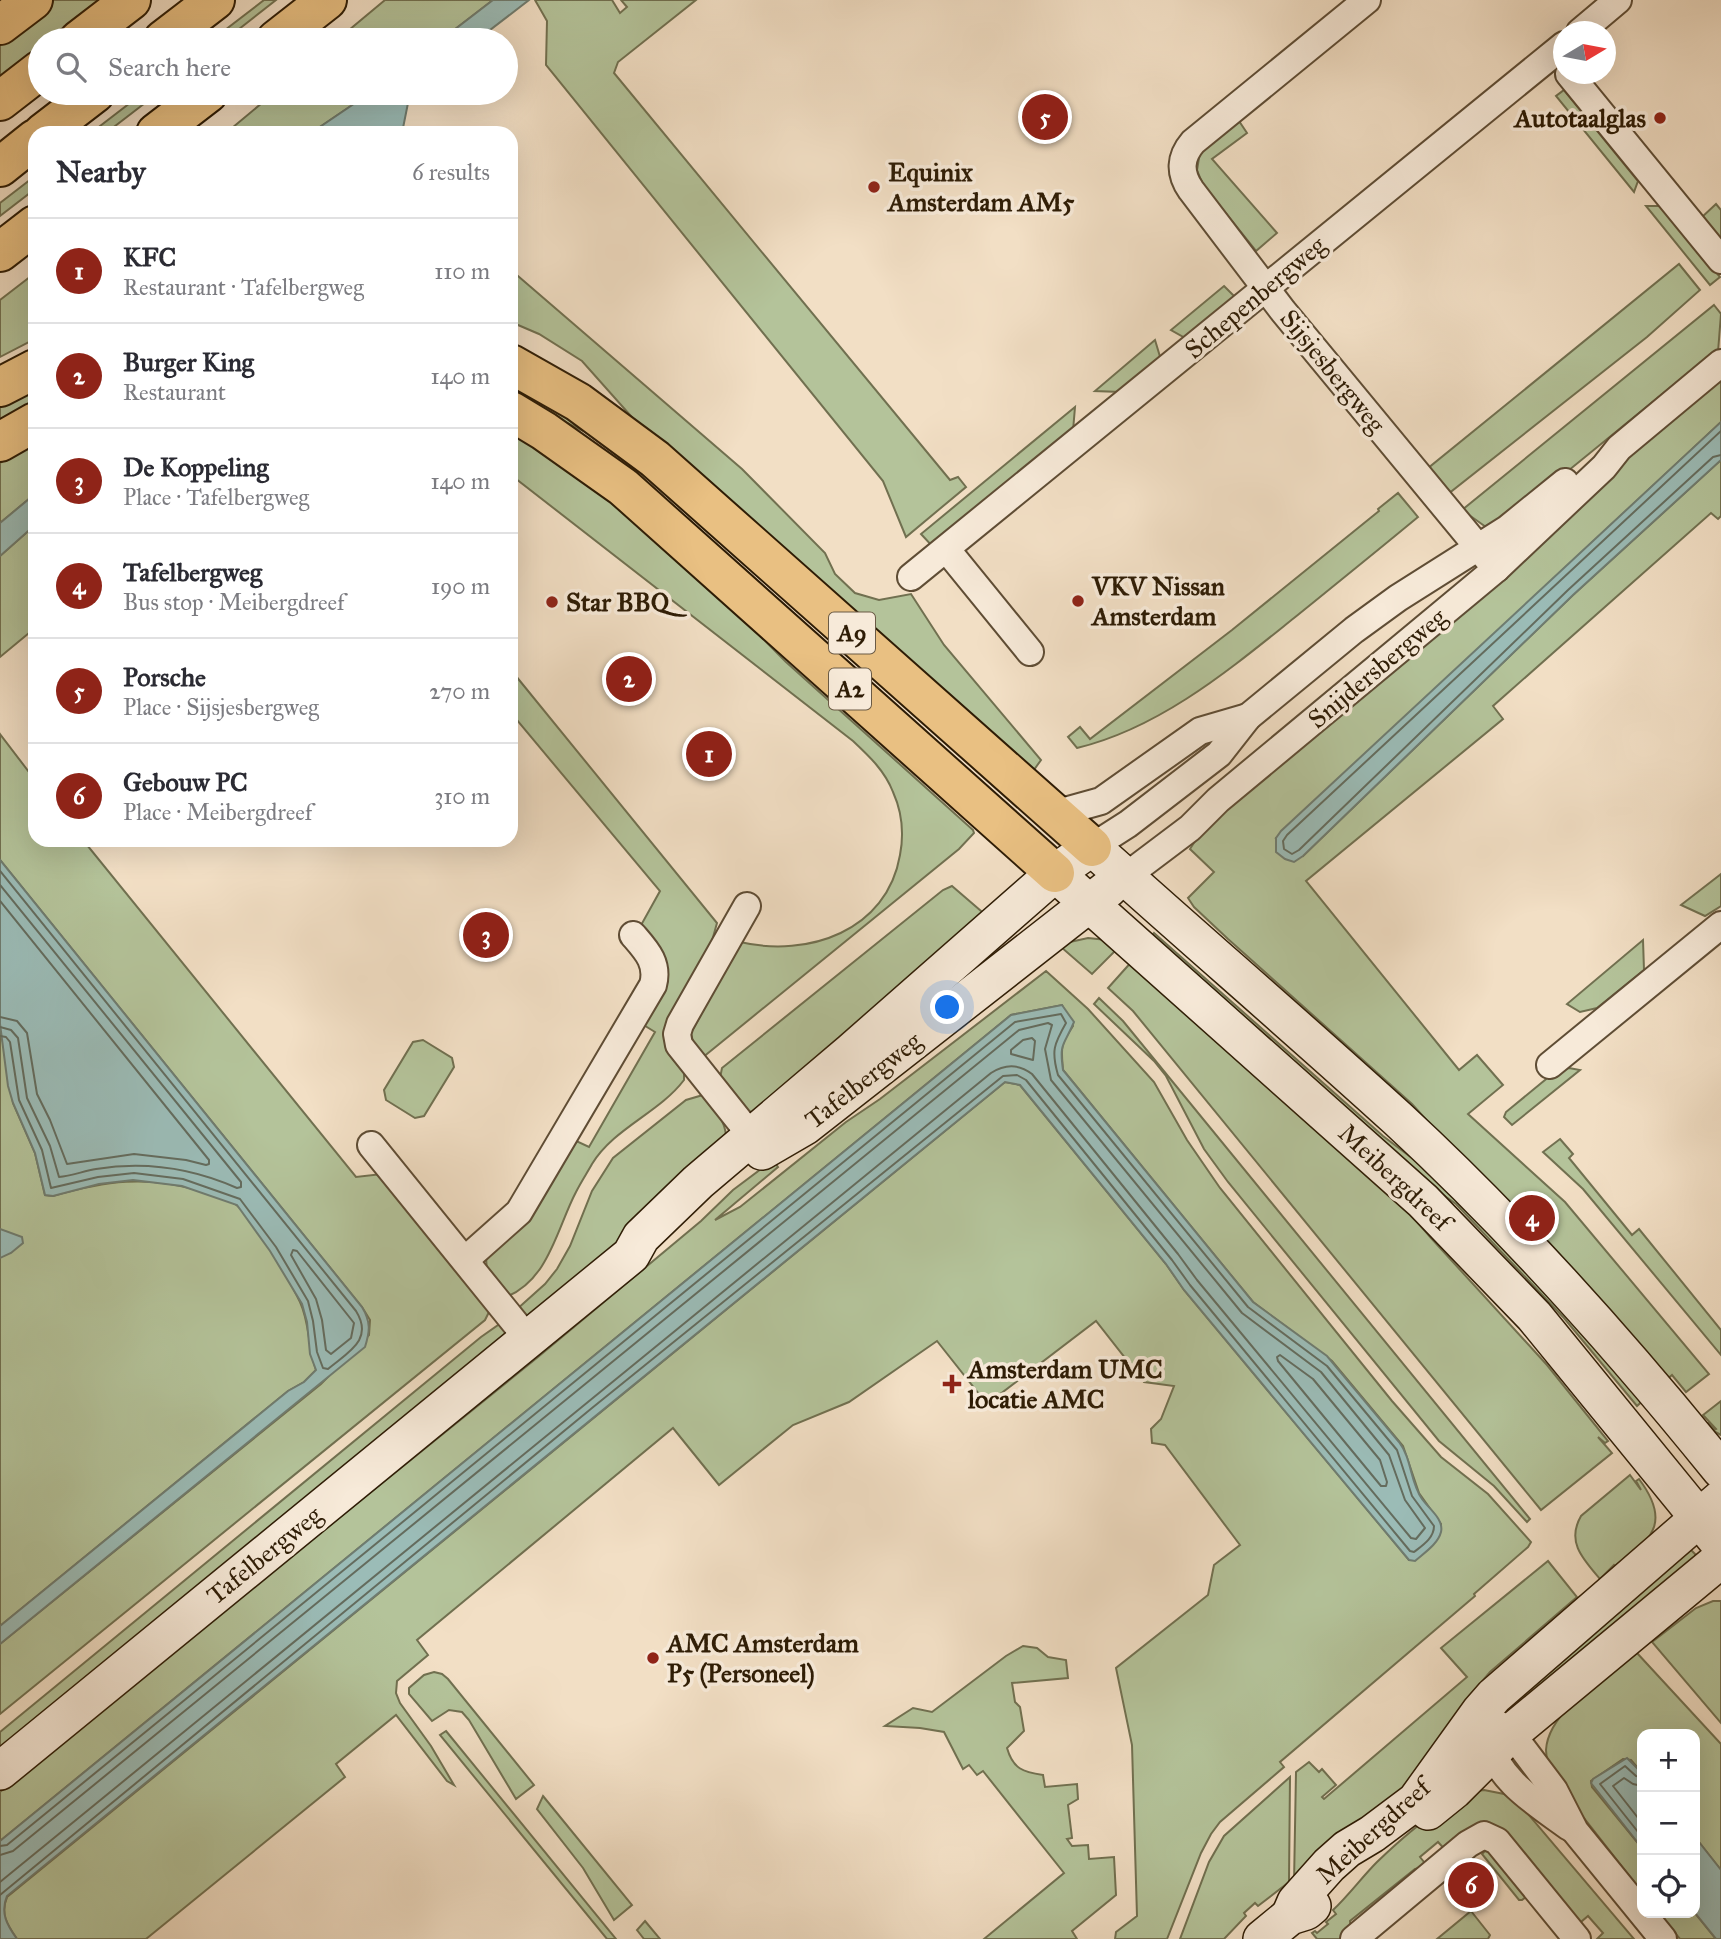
<!DOCTYPE html>
<html lang="en">
<head>
<meta charset="utf-8">
<style>
	:root { --surface:#fff; --page:#f2f2f3; --text:#2b2b33; --muted:#7c7c81; --line:#e1e1e2; --accent:#8f2418 }
	body { margin:0; font-family:"IM FELL Great Primer",serif; background:var(--page); color:var(--text) }
	.controls { position:absolute; right:21px; bottom:21px; display:grid; overflow:hidden; border-radius:14px; box-shadow:0 7px 28px #0002 }
	.controls button { width:63px; height:63px; display:grid; place-items:center; padding:0; border:0; border-bottom:2px solid var(--line); background:var(--surface); color:var(--text); font:35px sans-serif }
	.compass { position:absolute; left:1553px; top:21px; width:63px; height:63px; border-radius:50%; background:var(--surface); box-shadow:0 7px 28px #0002; rotate:80deg }
	.you { position:absolute; left:948px; top:1008px; width:24px; height:24px; margin:-18px; border:5px solid #fff; border-radius:50%; background:#1a73e8; box-shadow:0 0 0 10px #1a73e833 }
	.badge { display:grid; place-items:center; width:46px; height:46px; border-radius:50%; background:var(--accent); color:#fff; font-size:23px; font-weight:700 }
	.pin { position:absolute; translate:-50% -50%; border:4px solid #fff; box-shadow:0 2px 7px #0006 }
	.list { margin:0; padding:0; list-style:none }
	h2 { display:flex; justify-content:space-between; align-items:center; height:91px; margin:0; padding:0 28px; font-size:30px }
	h2 small { font-size:23px; font-weight:400; color:var(--muted) }
	.list li { display:grid; grid-template-columns:46px 1fr auto; gap:21px; align-items:center; box-sizing:border-box; height:105px; padding:0 28px; border-top:2px solid var(--line) }
	.list b { display:block; font-size:26px; white-space:nowrap }
	.list p { margin:0; font-size:23px; white-space:nowrap; color:var(--muted) }
	.list em { font-size:23px; font-style:normal; color:var(--muted) }
	.icon { flex:none; width:38px; height:38px; fill:none; stroke:currentColor; stroke-width:2; stroke-linecap:round; stroke-linejoin:round }
	.map { position:relative; flex:none; width:1721px; height:1939px; overflow:hidden }
	.search { position:absolute; background:var(--surface); box-shadow:0 7px 28px #0002; left:28px; top:28px; width:490px; height:77px; display:flex; align-items:center; gap:18px; box-sizing:border-box; padding:0 24px; border-radius:38px; color:var(--muted); font-size:26px }
	.panel { position:absolute; background:var(--surface); box-shadow:0 7px 28px #0002; left:28px; top:126px; width:490px; height:721px; border-radius:21px }
	.map>svg:first-child { display:block }
</style>
</head>
<body>
<div class="map">
<svg width="1721" height="1939" viewBox="0 0 1721 1939">
	<rect width="100%" height="100%" fill="#f2dfc5"/>
	<filter id="stains"><feTurbulence type="fractalNoise" baseFrequency=".00286" numOctaves="4"/><feColorMatrix values="0 0 0 0 .2 0 0 0 0 .09 0 0 0 0 .02 0 0 0 .5 -.17"/></filter>
	<radialGradient id="worn" r=".72"><stop offset=".6" stop-color="#630" stop-opacity="0"/><stop offset="1" stop-color="#630" stop-opacity=".3"/></radialGradient>
	<g fill="#b4c39a" stroke="#717050" stroke-width="2">
		<path d="M0,0H99L47,40H40V46L0,77Z"/>
		<path d="M264,0H276L225,40H212Z"/>
		<path d="M385,0H493L441,40H337Z"/>
		<path d="M535,0H612L620,13L627,7L621,0H696L618,62L614,73L950,480L958,477L966,487L906,537L883,481L546,65L547,21Z"/>
		<path d="M1564,90L1638,181L1634,192L1556,96Z"/>
		<path d="M143,93H158L106,133H91Z"/>
		<path d="M274,93H370L311,133H226Z"/>
		<path d="M1239,121L1247,133L1212,159L1277,233L1256,251L1203,185L1197,170L1200,152Z"/>
		<path d="M35,176V189L0,216V203Z"/>
		<path d="M1716,204L1721,210V240L1702,217Z"/>
		<path d="M1646,206H1661L1720,277L1710,285Z"/>
		<path d="M1679,264L1700,290L1647,337L1448,494L1427,469Z"/>
		<path d="M511,270L742,469L825,553L835,574L855,593L879,600L911,594L944,645L1041,760L1031,774L646,433L582,361L539,334L511,322Z"/>
		<path d="M35,273V339L0,357V300Z"/>
		<path d="M1224,286L1236,298L1187,339L1171,330Z"/>
		<path d="M1714,305L1721,314L1718,352L1682,378L1493,532L1462,510Z"/>
		<path d="M1155,340L1161,360L1121,392L1095,391Z"/>
		<path d="M1721,378V422L1276,838L1303,856L1573,595L1721,460V516L1718,519L1711,513L1493,706L1503,719L1306,881L1459,1070L1477,1055L1503,1085L1468,1114L1565,1202L1709,1374L1686,1392L1672,1375L1664,1382L1412,1104L1228,939L1194,907L1188,898L1214,872L1190,849L1204,827L1615,464Z"/>
		<path d="M511,379L541,395L594,436L511,396Z"/>
		<path d="M35,389V405L0,424V406Z"/>
		<path d="M1075,407L1073,431L933,547L921,534Z"/>
		<path d="M511,425L667,542L786,662L973,830L974,833L959,849L702,1058L693,1042L691,1033L740,942C808,958 887,931 900,855C904,834 902,812 893,792C885,771 869,756 853,741L511,475Z"/>
		<path d="M35,443V494L0,523V463Z"/>
		<path d="M1398,493L1418,517C1377,551 1336,584 1294,618C1229,670 1160,728 1077,748L1068,737L1080,727L1090,739L1232,630L1379,511L1378,509Z"/>
		<path d="M35,525V628L0,657V556Z"/>
		<path d="M511,670L717,923L710,948L667,1046L672,1058L684,1073V1080C659,1113 614,1128 592,1164C587,1173 581,1182 576,1192C557,1228 549,1280 506,1297L487,1272L486,1257L572,1139L589,1147L655,1032L642,1024L663,990L640,927L660,891L511,713Z"/>
		<path d="M0,734L35,780V840H83L356,1177L382,1174L490,1310L485,1320L0,1714V1644L321,1384L369,1335L370,1320L362,1307L0,860Z"/>
		<path d="M1721,874V906L1705,916L1681,905Z"/>
		<path d="M952,886L988,917L753,1113L744,1109L720,1078L722,1068L943,890Z"/>
		<path d="M1154,933L1383,1136L1450,1187L1647,1397L1637,1406L1564,1318L1456,1204L1401,1165L1148,940Z"/>
		<path d="M1088,938L1107,940L1119,947L1092,974L1061,947L1070,942Z"/>
		<path d="M1643,940L1644,970L1597,1008L1580,1012L1567,1004Z"/>
		<path d="M1134,959L1386,1185L1431,1238L1547,1365L1608,1441L1605,1443L1598,1437L1612,1453L1541,1510L1133,1011L1108,988Z"/>
		<path d="M1046,971L1088,1009L1154,1082L1187,1140L1220,1188L1392,1401L1441,1457L1488,1494L1531,1542L1528,1547L1474,1594L1475,1596L1280,1762L1284,1767L1220,1822L1211,1834L1201,1853L1167,1939H1115L1116,1932L1137,1916L1132,1745L1116,1668L1208,1595L1214,1565L1240,1545L1165,1445L1152,1443L1151,1429L1161,1419L1174,1386L1144,1382L1096,1321L987,1404L937,1341L849,1402L793,1425L719,1485L673,1428L417,1640L428,1655L397,1681L396,1693L400,1703L431,1746L454,1785L447,1781L396,1715L336,1764L345,1777L146,1939H17C7,1925 0,1914 7,1897L1005,1082L1020,1085L1166,1264L1184,1290L1409,1560H1415C1430,1548 1437,1544 1441,1524L1419,1493L1403,1446L1332,1361L1253,1302L1063,1070C1061,1048 1060,1045 1073,1026L1062,1005L1011,1015L0,1841V1792L538,1357L701,1221L733,1190L773,1160L778,1167L715,1220L740,1207L846,1122L880,1099Z"/>
		<path d="M1099,998L1123,1021L1530,1519L1527,1522L1494,1486L1439,1441L1228,1182L1204,1149L1166,1076L1154,1061L1094,1004Z"/>
		<path d="M0,1024L13,1103L35,1153L45,1195L53,1196C105,1181 147,1175 200,1191C211,1194 226,1198 235,1204C251,1215 291,1283 300,1302C310,1323 308,1348 316,1370L304,1382L288,1391L0,1626Z"/>
		<path d="M423,1040L452,1058L454,1067L424,1116L415,1118L386,1100L384,1090L413,1042Z"/>
		<path d="M1569,1068L1580,1070L1512,1125L1504,1117L1506,1112L1556,1071Z"/>
		<path d="M703,1095C716,1112 728,1122 726,1144L638,1229L529,1316L520,1314L516,1310L545,1284L557,1269L570,1246L592,1191L613,1158L686,1100Z"/>
		<path d="M1560,1139L1573,1154L1569,1158L1632,1235L1639,1229L1721,1330V1355L1583,1189L1543,1152Z"/>
		<path d="M501,1323L507,1333L0,1756V1732L481,1337Z"/>
		<path d="M1721,1401V1435L1704,1426L1708,1423L1714,1430L1716,1429L1703,1415Z"/>
		<path d="M1630,1475L1641,1490L1636,1481L1639,1479C1672,1523 1651,1538 1618,1569L1614,1565L1600,1579C1583,1559 1566,1542 1581,1516Z"/>
		<path d="M1690,1549L1695,1554V1559L1519,1703V1698Z"/>
		<path d="M1548,1561L1577,1597L1490,1672L1467,1699L1453,1727L1424,1773L1294,1884L1296,1772L1309,1762L1319,1772L1322,1769L1336,1785L1322,1797L1324,1799L1467,1677L1441,1648Z"/>
		<path d="M1713,1601H1721V1723L1652,1642L1696,1608Z"/>
		<path d="M1023,1646L1037,1648L1048,1657L1066,1660L1068,1678L1012,1683L1015,1702L1020,1707L1024,1731L1007,1748C1013,1769 1023,1772 1043,1775L1045,1787L1077,1784L1078,1799L1068,1805L1072,1838L1067,1839L1072,1846L1088,1845L1089,1859L1114,1857L1116,1895L1072,1931L1077,1939H984L1064,1873L983,1771L977,1775L969,1765L963,1769L944,1732L920,1728L885,1726L913,1708L932,1712L1006,1656Z"/>
		<path d="M1637,1653L1721,1744V1870L1695,1837V1734H1642V1773L1631,1760L1623,1759L1591,1781L1592,1787L1642,1848V1892L1555,1781C1551,1771 1546,1761 1546,1750C1548,1710 1608,1675 1637,1653Z"/>
		<path d="M434,1672L442,1674L448,1679L534,1785L516,1799L469,1720L462,1712L449,1710L432,1721L409,1694V1688L424,1675Z"/>
		<path d="M446,1731L616,1939H607L440,1735Z"/>
		<path d="M1290,1777L1289,1882L1258,1906L1255,1903L1244,1913L1246,1916L1224,1939H1180L1209,1862L1224,1836Z"/>
		<path d="M1484,1790L1504,1794L1523,1808L1634,1939H1597L1603,1933L1588,1916L1575,1927L1493,1827L1448,1853L1438,1842L1420,1857L1428,1867L1415,1869L1350,1921L1351,1931L1342,1939H1317L1312,1933L1315,1931L1317,1933L1328,1924L1326,1922L1336,1914L1333,1910C1349,1895 1362,1877 1377,1862C1401,1839 1452,1793 1484,1790Z"/>
		<path d="M543,1796L632,1905L614,1920L583,1868L537,1809Z"/>
		<path d="M1485,1851L1499,1854L1531,1893L1522,1900H1519L1482,1854Z"/>
		<path d="M1471,1911L1490,1935L1488,1939H1437Z"/>
		<path d="M1658,1913H1695L1716,1939H1680Z"/>
		<path d="M645,1921L660,1939H644L637,1930Z"/>
	</g>
	<g fill="#9bbcb7" stroke="#6f7c70" stroke-width="2">
		<path d="M493,0H529L477,40H441Z"/>
		<path d="M370,93H410L402,133H311Z"/>
		<path d="M1721,422V460L1573,595L1303,856L1294,862L1285,859L1276,852V838L1281,831Z"/>
		<path d="M35,494V525L0,556V523Z"/>
		<path d="M0,860L362,1307C371,1322 370,1331 365,1347L0,1644V1626L288,1391L304,1382L316,1370L310,1354L307,1322L302,1304L270,1251L237,1205L182,1186L133,1180L99,1184L53,1196L45,1195L35,1153L13,1103L8,1086L0,1024Z"/>
		<path d="M1062,1005L1074,1022C1064,1046 1059,1042 1063,1070L1253,1302L1327,1356L1399,1442C1412,1459 1410,1482 1422,1499C1429,1509 1444,1519 1441,1532C1438,1544 1424,1553 1415,1561L1409,1560L1184,1290L1166,1264L1020,1085L1005,1082L7,1896C0,1913 7,1925 17,1939H0V1841L1011,1015Z"/>
		<path d="M0,1229L22,1237L23,1243L11,1253L0,1258Z"/>
		<path d="M1627,1758L1642,1773V1848L1591,1783L1593,1779Z"/>
		<path d="M1695,1837L1721,1870V1939H1716L1695,1913Z"/>
	</g>
	<g fill="none" stroke-linecap="round" stroke-linejoin="round">
		<g stroke="#646c5e" stroke-width="2">
			<path d="M1721,431L1287,835L1283,841L1284,849L1292,854L1299,850L1568,590L1713,457L1721,455"/>
			<path d="M0,871L356,1311C374,1340 348,1352 328,1369L323,1368L317,1352L313,1321L308,1301L276,1247L240,1199L183,1179L134,1173L98,1177L51,1188L42,1150L19,1100L10,1042L6,1037L0,1036"/>
			<path d="M0,885L241,1182V1187L237,1188C192,1168 145,1161 96,1169C84,1171 71,1176 59,1177L50,1146L27,1098L18,1038L11,1030L0,1027"/>
			<path d="M0,901L209,1160V1164L206,1165L186,1160L134,1154L67,1164L50,1120L37,1094L27,1033L17,1021L0,1017"/>
			<path d="M1032,1038L1035,1041L1033,1060L1011,1054V1050L1023,1040Z"/>
			<path d="M293,1250L297,1251L354,1323L351,1338L331,1354L326,1350L322,1320L316,1299L291,1255Z"/>
			<path d="M1280,1355L1313,1379L1380,1460L1387,1482L1386,1486H1381L1278,1361L1277,1357Z"/>
			<path d="M1642,1777L1636,1776L1625,1766L1600,1784L1642,1837"/>
			<path d="M1642,1786L1633,1784L1624,1778L1613,1786L1642,1823"/>
			<path d="M0,1846L7,1845L1015,1022L1061,1014L1066,1023C1054,1044 1051,1051 1058,1075L1248,1307L1327,1366L1397,1450L1412,1496L1434,1526C1434,1538 1423,1545 1414,1552L1410,1551L1190,1285L1172,1260L1026,1080L1017,1075L1003,1076L592,1408L0,1895"/>
			<path d="M0,1855L13,1851L1019,1030L1048,1023L1052,1025L1045,1049L1051,1080L1242,1313L1321,1372L1389,1455L1405,1500L1425,1528L1416,1539L1411,1538L1197,1280L1178,1254L1032,1074C1019,1064 1005,1064 991,1073L0,1882"/>
		</g>
		<defs>
			<g id="street">
				<path d="M1367,0L1193,142C1180,157 1179,173 1191,190L1283,311L1496,569"/>
				<path d="M1580,32L1618,0"/>
				<path d="M1569,74L1721,260"/>
				<path d="M947,550L1030,652"/>
				<path d="M911,577L1564,45"/>
				<path d="M1052,811H1065L1101,801L1200,731L1248,717"/>
				<path d="M1092,847L1128,824L1219,754L1248,717L1354,630L1398,598L1507,529L1565,482"/>
				<path d="M1125,877L1190,828L1218,800L1496,569L1604,467L1619,448L1721,363"/>
				<path d="M747,906L680,1024L677,1034L679,1045L761,1148"/>
				<path d="M1550,1065L1721,925"/>
				<path d="M371,1145L528,1339"/>
				<path d="M465,1260L519,1212L653,985C659,963 646,950 633,935"/>
				<path d="M1498,1724L1511,1733L1554,1790L1575,1831L1663,1939"/>
				<path d="M1486,1737C1498,1781 1535,1802 1569,1827"/>
				<path d="M1354,1939L1468,1844L1484,1835L1497,1841L1577,1939"/>
			</g>
			<g id="secondary">
				<path d="M1055,873L1423,1201L1534,1316L1721,1545"/>
				<path d="M762,1151L805,1126L1109,888"/>
				<path d="M0,1771L631,1255L641,1237L698,1182L851,1052L1055,873L1092,847C1193,938 1297,1027 1398,1119C1515,1227 1621,1346 1721,1470"/>
				<path d="M1428,1811L1454,1790L1511,1733L1721,1559"/>
				<path d="M1290,1916L1296,1902L1329,1865L1347,1849L1372,1834L1416,1801L1480,1712L1494,1696L1721,1499"/>
				<path d="M1262,1939L1290,1916L1306,1911L1312,1906"/>
			</g>
			<g id="highway">
				<path d="M0,25L33,0"/>
				<path d="M79,40L131,0"/>
				<path d="M163,40L215,0"/>
				<path d="M276,40L327,0"/>
				<path d="M0,101L40,70"/>
				<path d="M43,133L95,93"/>
				<path d="M156,133L208,93"/>
				<path d="M0,167L35,139"/>
				<path d="M0,252L35,225"/>
				<path d="M511,364L578,402L655,459L1092,847"/>
				<path d="M0,387L35,369"/>
				<path d="M511,411L544,431L623,487L1055,873"/>
				<path d="M0,442L35,422"/>
			</g>
		</defs>
		<use href="#street" stroke="#5f4d35" stroke-width="30"/>
		<use href="#secondary" stroke="#2e1c05" stroke-width="40"/>
		<use href="#highway" stroke="#2e1c05" stroke-width="42"/>
		<use href="#street" stroke="#f7ead9" stroke-width="26"/>
		<use href="#secondary" stroke="#f7ead9" stroke-width="37"/>
		<use href="#highway" stroke="#e9c082" stroke-width="38"/>
	</g>
	<g fill="#8f2418" stroke="#f7ead9" stroke-width="2.5">
		<circle cx="1660" cy="118" r="7"/>
		<circle cx="874" cy="187" r="7"/>
		<circle cx="1078" cy="601" r="7"/>
		<circle cx="552" cy="602" r="7"/>
		<path d="M948.5 1373.5h7v7h7v7h-7v7h-7v-7h-7v-7h7z"/>
		<circle cx="653" cy="1658" r="7"/>
	</g>
	<g text-anchor="middle" stroke-width="7" stroke-linejoin="round" paint-order="stroke">
		<g fill="#f7ead9" stroke="#6a5a45" stroke-width="2">
			<rect x="829" y="612.5" width="46" height="41" rx="5"/>
			<rect x="829" y="668.5" width="42" height="41" rx="5"/>
		</g>
		<g font-size="24" font-weight="bold" fill="#2e1c05">
			<text x="852" y="641">A9</text>
			<text x="850" y="697">A2</text>
		</g>
		<g font-size="26" font-weight="bold" fill="#2e1c05" stroke="#f7ead9" text-anchor="start">
			<text x="1646" y="127" text-anchor="end">Autotaalglas</text>
			<text x="888" y="181">Equinix<tspan x="888" dy="30">Amsterdam AM5</tspan></text>
			<text x="1092" y="595">VKV Nissan<tspan x="1092" dy="30">Amsterdam</tspan></text>
			<text x="566" y="611">Star BBQ</text>
			<text x="968" y="1378">Amsterdam UMC<tspan x="968" dy="30">locatie AMC</tspan></text>
			<text x="667" y="1652">AMC Amsterdam<tspan x="667" dy="30">P5 (Personeel)</tspan></text>
		</g>
		<g font-size="26" fill="#2e1c05" stroke="#f7ead9">
			<text transform="translate(1255 297) rotate(-40)" y="9">Schepenbergweg</text>
			<text transform="translate(1333 371) rotate(51)" y="9">Sijsjesbergweg</text>
			<text transform="translate(1377 668) rotate(-40)" y="9">Snijdersbergweg</text>
			<text transform="translate(863 1080) rotate(-38)" y="9">Tafelbergweg</text>
			<text transform="translate(1395 1177) rotate(43)" y="9">Meibergdreef</text>
			<text transform="translate(264 1555) rotate(-39)" y="9">Tafelbergweg</text>
			<text transform="translate(1373 1831) rotate(-42)" y="9">Meibergdreef</text>
		</g>
	</g>
	<rect width="100%" height="100%" filter="url(#stains)"/>
	<rect width="100%" height="100%" fill="url(#worn)"/>
</svg>
<div class="controls">
<button>+</button>
<button>−</button>
<button><svg class="icon" aria-label="locate" viewBox="0 0 24 24"><circle cx="12" cy="12" r="6"/><path d="M12 2v4M12 18v4M2 12h4M18 12h4"/></svg></button>
</div>
<svg class="compass" viewBox="-18 -18 36 36"><path d="M0-13l5 13h-10z" fill="#e53935"/><path d="M0 13l5-13h-10z" fill="#7c7c81"/></svg>
<div class="you"></div>
<div class="pin badge" style="left:709px;top:754px">1</div>
<div class="pin badge" style="left:629px;top:679px">2</div>
<div class="pin badge" style="left:486px;top:935px">3</div>
<div class="pin badge" style="left:1532px;top:1218px">4</div>
<div class="pin badge" style="left:1045px;top:117px">5</div>
<div class="pin badge" style="left:1471px;top:1885px">6</div>
<div class="search"><svg class="icon" aria-label="search" viewBox="0 0 24 24"><circle cx="10" cy="10" r="6"/><path d="M15 15l6 6"/></svg>Search here</div>
<section class="panel">
<h2>Nearby<small>6 results</small></h2>
<ul class="list">
<li><span class="badge">1</span><div><b>KFC</b><p>Restaurant · Tafelbergweg</p></div><em>110 m</em></li>
<li><span class="badge">2</span><div><b>Burger King</b><p>Restaurant</p></div><em>140 m</em></li>
<li><span class="badge">3</span><div><b>De Koppeling</b><p>Place · Tafelbergweg</p></div><em>140 m</em></li>
<li><span class="badge">4</span><div><b>Tafelbergweg</b><p>Bus stop · Meibergdreef</p></div><em>190 m</em></li>
<li><span class="badge">5</span><div><b>Porsche</b><p>Place · Sijsjesbergweg</p></div><em>270 m</em></li>
<li><span class="badge">6</span><div><b>Gebouw PC</b><p>Place · Meibergdreef</p></div><em>310 m</em></li>
</ul>
</section>
</div>
</body>
</html>
